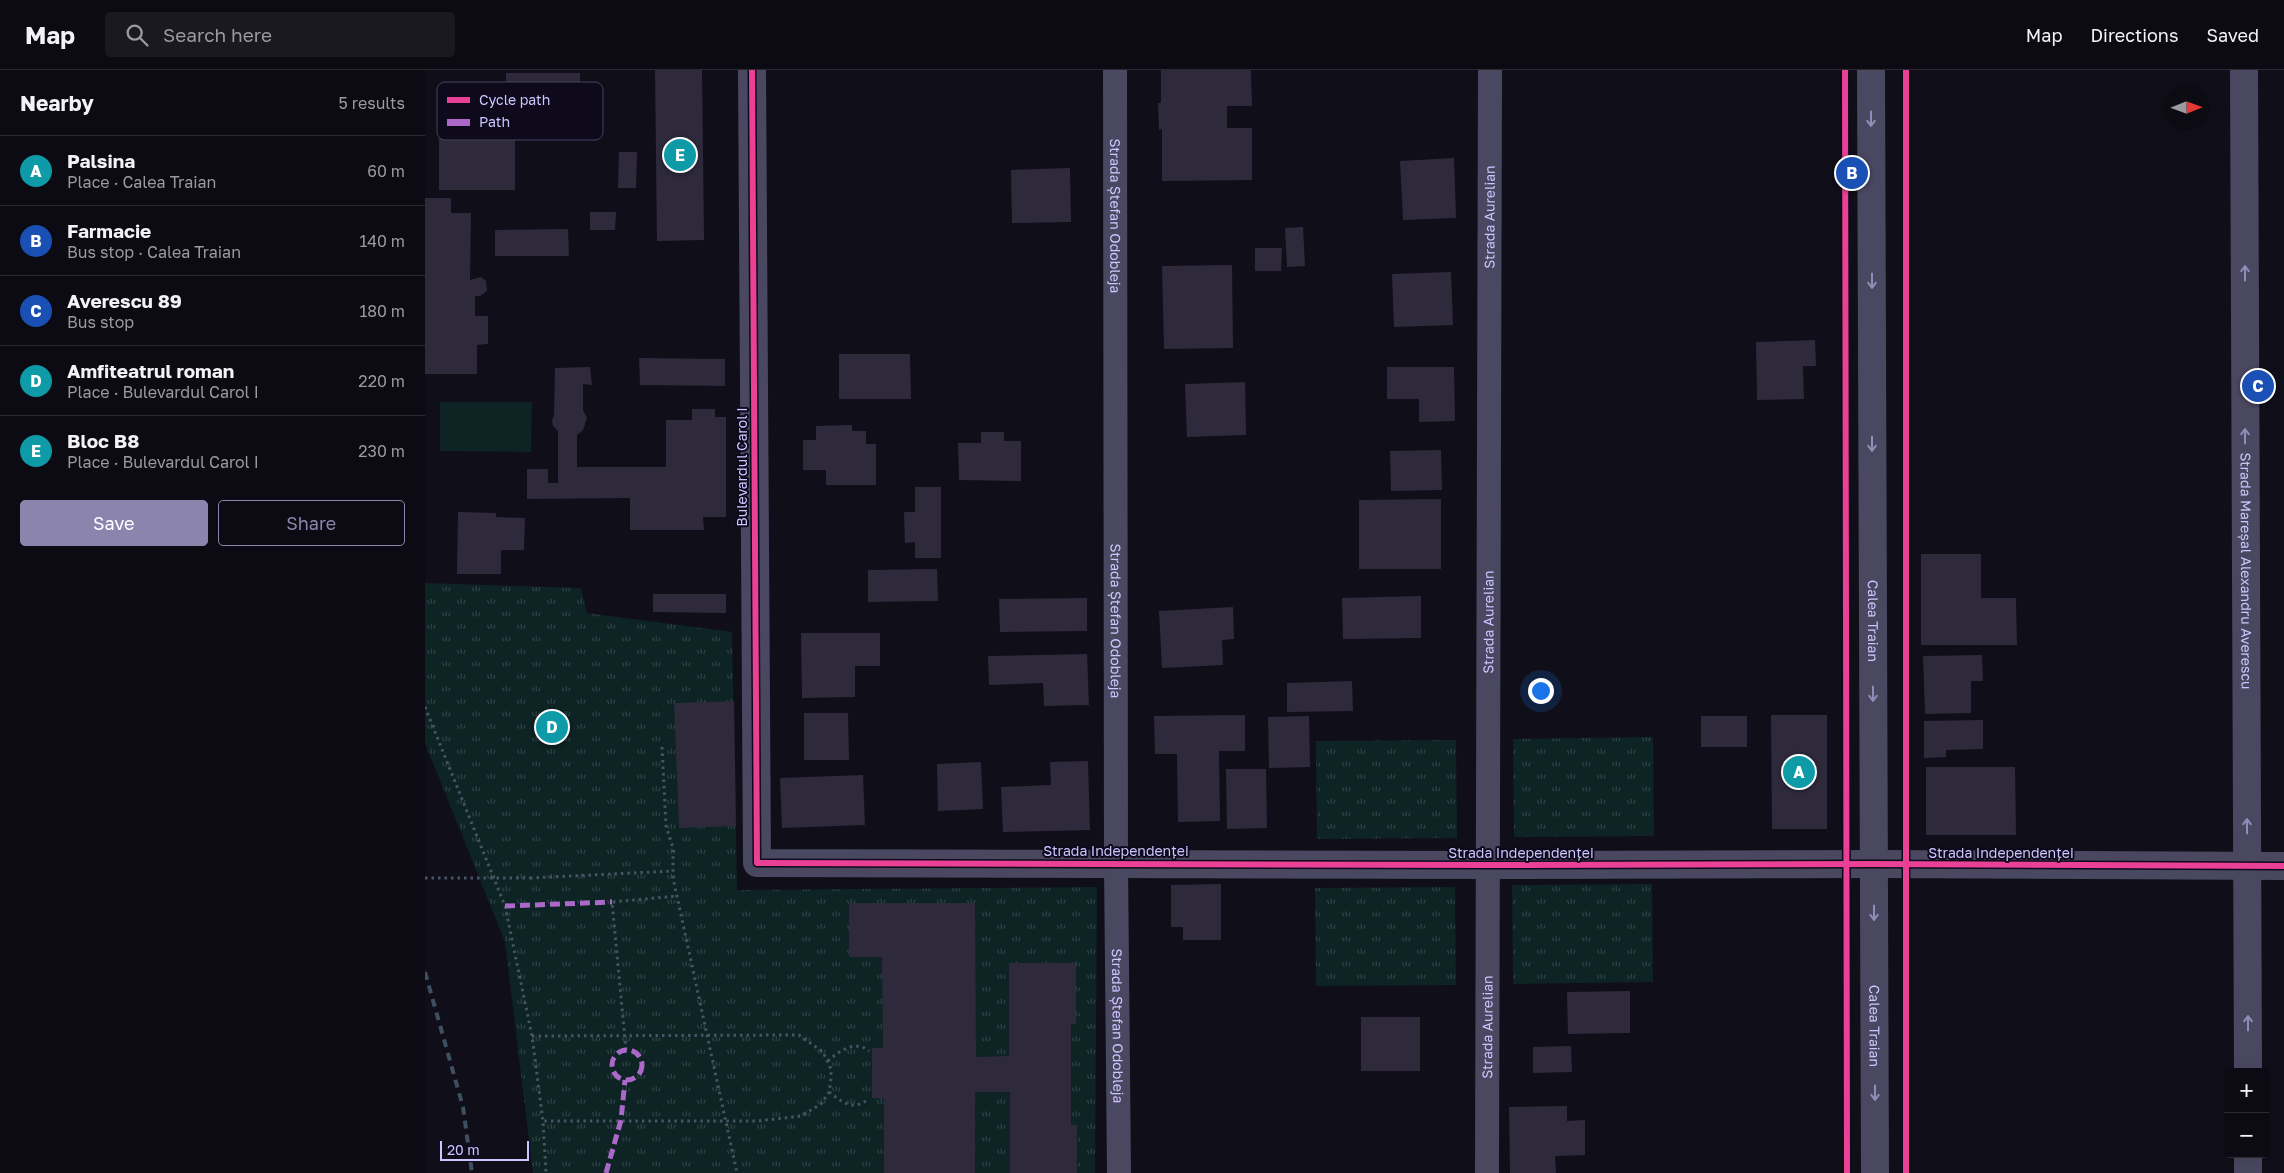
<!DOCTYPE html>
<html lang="en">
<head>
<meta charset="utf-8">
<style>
	:root { --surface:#0c0a12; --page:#1a1820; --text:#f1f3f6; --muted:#9a9a9f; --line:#2c2b32; --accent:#8b85ae }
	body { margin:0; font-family:"Golos Text",sans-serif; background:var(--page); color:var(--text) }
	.controls { position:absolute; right:15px; bottom:15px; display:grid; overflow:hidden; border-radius:5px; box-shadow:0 5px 20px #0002 }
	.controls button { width:45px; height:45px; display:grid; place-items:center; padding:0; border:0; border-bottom:1px solid var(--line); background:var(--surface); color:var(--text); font:25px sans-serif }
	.compass { position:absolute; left:1739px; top:15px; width:45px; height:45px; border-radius:50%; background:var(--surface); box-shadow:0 5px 20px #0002; rotate:89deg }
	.scale { position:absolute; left:15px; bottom:12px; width:89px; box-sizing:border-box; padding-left:5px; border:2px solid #cdc5ff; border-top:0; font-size:14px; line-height:18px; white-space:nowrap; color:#cdc5ff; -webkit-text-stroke:4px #0e0a1c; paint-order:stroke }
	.you { position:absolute; left:1115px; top:620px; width:18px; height:18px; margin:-12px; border:4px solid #fff; border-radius:50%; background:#1a73e8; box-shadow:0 0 0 8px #1a73e833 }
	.badge { display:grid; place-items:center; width:32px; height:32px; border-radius:50%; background:var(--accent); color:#fff; font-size:16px; font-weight:700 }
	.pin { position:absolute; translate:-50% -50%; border:2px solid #fff; box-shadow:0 1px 5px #0006 }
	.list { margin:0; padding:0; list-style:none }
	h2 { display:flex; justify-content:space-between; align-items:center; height:65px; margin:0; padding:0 20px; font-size:21px }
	h2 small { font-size:16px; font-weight:400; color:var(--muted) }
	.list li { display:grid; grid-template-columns:32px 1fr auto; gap:15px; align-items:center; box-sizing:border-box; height:70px; padding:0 20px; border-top:1px solid var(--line) }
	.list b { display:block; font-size:19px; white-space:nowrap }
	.list p { margin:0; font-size:16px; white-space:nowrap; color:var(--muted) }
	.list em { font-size:16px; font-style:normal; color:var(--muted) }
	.actions { display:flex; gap:10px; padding:15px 20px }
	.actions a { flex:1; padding:11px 0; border:1px solid var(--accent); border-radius:5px; text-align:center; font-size:18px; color:var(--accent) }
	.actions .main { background:var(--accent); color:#fff }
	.icon { flex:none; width:28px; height:28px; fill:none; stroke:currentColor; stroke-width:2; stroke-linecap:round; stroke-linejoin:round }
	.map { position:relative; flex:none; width:1859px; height:1103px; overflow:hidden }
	header { display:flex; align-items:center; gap:30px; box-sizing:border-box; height:70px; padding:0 25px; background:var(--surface); border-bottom:1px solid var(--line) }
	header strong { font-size:24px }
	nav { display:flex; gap:28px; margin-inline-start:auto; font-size:18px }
	.search { width:350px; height:45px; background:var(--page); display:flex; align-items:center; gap:12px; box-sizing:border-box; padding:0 18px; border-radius:5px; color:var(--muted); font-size:19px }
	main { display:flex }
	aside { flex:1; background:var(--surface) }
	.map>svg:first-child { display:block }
</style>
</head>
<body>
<header>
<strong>Map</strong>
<div class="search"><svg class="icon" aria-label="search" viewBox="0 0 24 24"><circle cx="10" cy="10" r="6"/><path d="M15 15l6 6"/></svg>Search here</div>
<nav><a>Map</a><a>Directions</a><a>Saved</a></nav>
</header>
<main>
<aside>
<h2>Nearby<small>5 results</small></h2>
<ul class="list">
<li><span class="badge" style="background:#0f9aa8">A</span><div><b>Palsina</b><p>Place · Calea Traian</p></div><em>60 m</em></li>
<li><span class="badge" style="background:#1a4fb4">B</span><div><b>Farmacie</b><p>Bus stop · Calea Traian</p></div><em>140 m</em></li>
<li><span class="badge" style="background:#1a4fb4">C</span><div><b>Averescu 89</b><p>Bus stop</p></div><em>180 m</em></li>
<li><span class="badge" style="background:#0f9aa8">D</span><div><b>Amfiteatrul roman</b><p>Place · Bulevardul Carol I</p></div><em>220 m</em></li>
<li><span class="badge" style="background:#0f9aa8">E</span><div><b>Bloc B8</b><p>Place · Bulevardul Carol I</p></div><em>230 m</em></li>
</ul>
<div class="actions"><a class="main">Save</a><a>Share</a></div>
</aside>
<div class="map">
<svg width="1859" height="1103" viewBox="0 0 1859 1103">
	<defs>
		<pattern id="grass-tufts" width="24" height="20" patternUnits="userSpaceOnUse" patternTransform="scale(1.25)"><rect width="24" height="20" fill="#0d2324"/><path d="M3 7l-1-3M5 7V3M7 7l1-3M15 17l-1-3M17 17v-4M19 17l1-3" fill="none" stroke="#2f4145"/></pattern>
	</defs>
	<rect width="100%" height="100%" fill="#100e18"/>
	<g fill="url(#grass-tufts)">
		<path d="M0,513L156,518L162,543L307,562L312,820L672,817L670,1103H108L80,872L0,673Z"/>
		<path d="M1228,667L1229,766L1089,767L1088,669Z"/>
		<path d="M1031,670L1032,768L892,769L891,671Z"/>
		<path d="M1227,814L1228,912L1088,914L1087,815Z"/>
		<path d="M1030,817L1031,915L891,916L890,818Z"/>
	</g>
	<path fill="#0d2324" d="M15,332H107L106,382L15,381Z"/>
	<g fill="#2e2a3c">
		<path d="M230,0H277L279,170L232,171Z"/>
		<path d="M736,0H826L827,36H802V58H827V110L737,111V59L734,60L733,33H736Z"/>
		<path d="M81,3H155V65L90,64V120H14V57H81Z"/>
		<path d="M194,82H212L211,118H193Z"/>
		<path d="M1029,88L1031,148L978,150L975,91Z"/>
		<path d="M645,98L646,152L587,153L586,100Z"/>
		<path d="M0,128H26V143H46L45,210L56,207L61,211L62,221L55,226H50V246H63V274L52,275V304H0Z"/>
		<path d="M165,142H191L190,160H165Z"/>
		<path d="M878,157L880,196L862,197L860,158Z"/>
		<path d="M143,159L144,186H70V160Z"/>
		<path d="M830,178H857L856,201H830Z"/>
		<path d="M807,195L808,278L739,279L737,196Z"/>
		<path d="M1026,202L1028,255L969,257L967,204Z"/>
		<path d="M1390,270L1391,296H1378L1379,329L1332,330L1331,272Z"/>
		<path d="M414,284H485L486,329H414Z"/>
		<path d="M214,288L300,289V316L215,315Z"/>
		<path d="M165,297L167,315L158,314V340L162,348L158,360L152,365V397H241V350H267V339H290V347H301V447H278L279,460H205V428L102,429V399H123V413H133V361L128,356L127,350L129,346L130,298Z"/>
		<path d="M962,297H1029L1030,351L994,352V329H962Z"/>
		<path d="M820,312L821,365L762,367L760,314Z"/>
		<path d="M427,355V361H441V374H451V415H401V400H378V370H391V356Z"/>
		<path d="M556,362H579V371H596V411L534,410L533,373H556Z"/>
		<path d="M1016,380L1017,420L966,421L965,381Z"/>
		<path d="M490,417H516V488H490V472L480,473L479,442H490Z"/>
		<path d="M1016,429V499H934V430Z"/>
		<path d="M33,442L71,443V447L100,448L99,480H76V504H32Z"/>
		<path d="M1496,484H1556V528H1591L1592,575H1496Z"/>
		<path d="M512,499L513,531L443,532V500Z"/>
		<path d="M228,524H301V543L228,542Z"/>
		<path d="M996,526V568L918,569L917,528Z"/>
		<path d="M662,528V561L575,562L574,529Z"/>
		<path d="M808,537L809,569L797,570L798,595L737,598L734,541Z"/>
		<path d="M376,563H455V596H430V627L377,628Z"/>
		<path d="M662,584L664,635L619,636L618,613L564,615L563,586Z"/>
		<path d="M1557,585L1558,611H1546V643L1500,644L1498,586Z"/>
		<path d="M927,611L928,641L862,642V613Z"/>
		<path d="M309,631L311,756L254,758L249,633Z"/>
		<path d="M379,643H423L424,690H379Z"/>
		<path d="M820,645V681H794L795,751L753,752L752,684H730L729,646Z"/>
		<path d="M1346,645H1402V759H1347Z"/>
		<path d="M884,646L885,697L844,698L843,647Z"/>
		<rect x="1276" y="646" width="46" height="31"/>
		<path d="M1558,650V679L1521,680V687L1499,688V651Z"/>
		<path d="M663,691L665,760L578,762L576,717L626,715L625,692Z"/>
		<path d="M556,692L558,739L513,741L512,694Z"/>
		<path d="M1501,697H1590L1591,765H1501Z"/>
		<path d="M801,699H841L842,758L802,759Z"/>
		<path d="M438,705L440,755L357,758L355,708Z"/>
		<path d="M796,814V870H758V857H746V815Z"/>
		<path d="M424,833H550L551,987L584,986V893H651V954H646V1055H652V1103H585V1022H550V1103H459V1029L447,1028V978H458L457,887H424Z"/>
		<path d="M1205,921V963L1143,964L1142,922Z"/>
		<rect x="936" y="947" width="59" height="54"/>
		<path d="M1146,976L1147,1002L1108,1003V977Z"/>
		<path d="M1142,1036V1051L1160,1050V1085L1130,1086L1131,1103H1085L1084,1037Z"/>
	</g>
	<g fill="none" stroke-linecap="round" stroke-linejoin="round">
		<g stroke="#465564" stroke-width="3" stroke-dasharray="2.5 4" stroke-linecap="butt">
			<path d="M0,637L80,836L107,966L118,1051L121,1103"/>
			<path d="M237,677L241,756L248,778V808L312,1103"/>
			<path d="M105,808L248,801"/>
			<path d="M107,966L374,965L398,982L406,999V1009L404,1022L396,1034L376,1046L333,1051H118"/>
			<path d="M201,980L187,832L252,826"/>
			<path d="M403,991C413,982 430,969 444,981"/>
			<path d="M404,1022C417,1032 428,1041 442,1030"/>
		</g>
		<g stroke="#4a4861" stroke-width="24">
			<path id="s1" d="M690,0L691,793L694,1103"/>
			<path id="s2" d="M1062,1103L1065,0"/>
		</g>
		<g stroke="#4a4861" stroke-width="28">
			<path d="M327,0L332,793L1064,795L1449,794L1859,796"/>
			<path id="s3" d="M1446,0L1450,1103"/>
			<path id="s4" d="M1819,0L1823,1002"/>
			<path d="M1823,1084V1103"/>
		</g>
		<path stroke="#3d5062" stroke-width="4" stroke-dasharray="8 6" stroke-linecap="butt" d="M0,902L38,1037L47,1103"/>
		<path stroke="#465564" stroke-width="3" stroke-dasharray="2.5 4" stroke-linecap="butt" d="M0,808H105"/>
		<g stroke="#ac68c9" stroke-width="5" stroke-dasharray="10 5" stroke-linecap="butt">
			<path d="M80,836L187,832"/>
			<circle cx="202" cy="995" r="15"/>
			<path d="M181,1103L196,1050L200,1010"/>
		</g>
		<defs>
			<g id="cycleway">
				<path d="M327,0L332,793L1064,795L1449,794L1859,796"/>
				<path d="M1420,0L1422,1103"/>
				<path d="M1481,1103V0"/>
			</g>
		</defs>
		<use href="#cycleway" stroke="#0e0a1c" stroke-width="9"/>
		<use href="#cycleway" stroke="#ea4096" stroke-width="6"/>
	</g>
	<defs><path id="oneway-shaft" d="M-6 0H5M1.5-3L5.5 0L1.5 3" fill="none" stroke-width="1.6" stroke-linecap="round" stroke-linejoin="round" transform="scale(1.25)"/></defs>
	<g stroke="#928db8">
		<use href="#oneway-shaft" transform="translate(1446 49) rotate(90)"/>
		<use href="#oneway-shaft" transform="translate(1820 203) rotate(-90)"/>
		<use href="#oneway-shaft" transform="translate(1447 211) rotate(90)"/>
		<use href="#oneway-shaft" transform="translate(1820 366) rotate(-90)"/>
		<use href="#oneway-shaft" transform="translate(1447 374) rotate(90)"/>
		<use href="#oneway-shaft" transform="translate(1448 624) rotate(90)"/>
		<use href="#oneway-shaft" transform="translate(1822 756) rotate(-90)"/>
		<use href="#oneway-shaft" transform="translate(1449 843) rotate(90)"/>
		<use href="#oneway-shaft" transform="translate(1823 953) rotate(-90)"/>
		<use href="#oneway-shaft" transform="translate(1450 1023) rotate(90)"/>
	</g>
	<g text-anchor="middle" stroke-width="4" stroke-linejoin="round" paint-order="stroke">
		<g font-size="14" fill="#cdc5ff" stroke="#0e0a1c">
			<text dy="5" stroke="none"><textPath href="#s1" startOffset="146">Strada Ștefan Odobleja</textPath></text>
			<text dy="5" stroke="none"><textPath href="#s2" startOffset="956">Strada Aurelian</textPath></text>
			<text transform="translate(317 397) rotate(-90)" y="5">Bulevardul Carol I</text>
			<text dy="5" stroke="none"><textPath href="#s4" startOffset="501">Strada Mareșal Alexandru Averescu</textPath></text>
			<text dy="5" stroke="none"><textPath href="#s1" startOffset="551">Strada Ștefan Odobleja</textPath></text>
			<text dy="5" stroke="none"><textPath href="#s2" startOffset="551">Strada Aurelian</textPath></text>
			<text dy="5" stroke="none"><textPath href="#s3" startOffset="551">Calea Traian</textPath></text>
			<text x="691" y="786">Strada Independenței</text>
			<text x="1096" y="788">Strada Independenței</text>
			<text x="1576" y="788">Strada Independenței</text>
			<text dy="5" stroke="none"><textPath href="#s1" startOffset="956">Strada Ștefan Odobleja</textPath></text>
			<text dy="5" stroke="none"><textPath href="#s2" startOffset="146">Strada Aurelian</textPath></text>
			<text dy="5" stroke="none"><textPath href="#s3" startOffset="956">Calea Traian</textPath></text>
		</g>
	</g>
	<rect x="12" y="12" width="166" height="58" rx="8" fill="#0e0a1c" stroke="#474260" stroke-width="1"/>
	<rect x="22" y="27" width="23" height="6" fill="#ea4096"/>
	<rect x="22" y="49" width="23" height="7" fill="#ac68c9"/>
	<g font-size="14" fill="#cdc5ff">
		<text x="54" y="35">Cycle path</text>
		<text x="54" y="57">Path</text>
	</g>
</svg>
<div class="controls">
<button>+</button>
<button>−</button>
</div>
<svg class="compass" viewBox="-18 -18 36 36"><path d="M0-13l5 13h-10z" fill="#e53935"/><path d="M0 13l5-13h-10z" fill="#9a9a9f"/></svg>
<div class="scale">20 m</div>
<div class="you"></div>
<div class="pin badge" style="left:1374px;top:702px;background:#0f9aa8">A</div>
<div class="pin badge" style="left:1427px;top:103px;background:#1a4fb4">B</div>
<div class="pin badge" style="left:1833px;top:316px;background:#1a4fb4">C</div>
<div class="pin badge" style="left:127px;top:657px;background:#0f9aa8">D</div>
<div class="pin badge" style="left:255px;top:85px;background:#0f9aa8">E</div>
</div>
</main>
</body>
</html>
